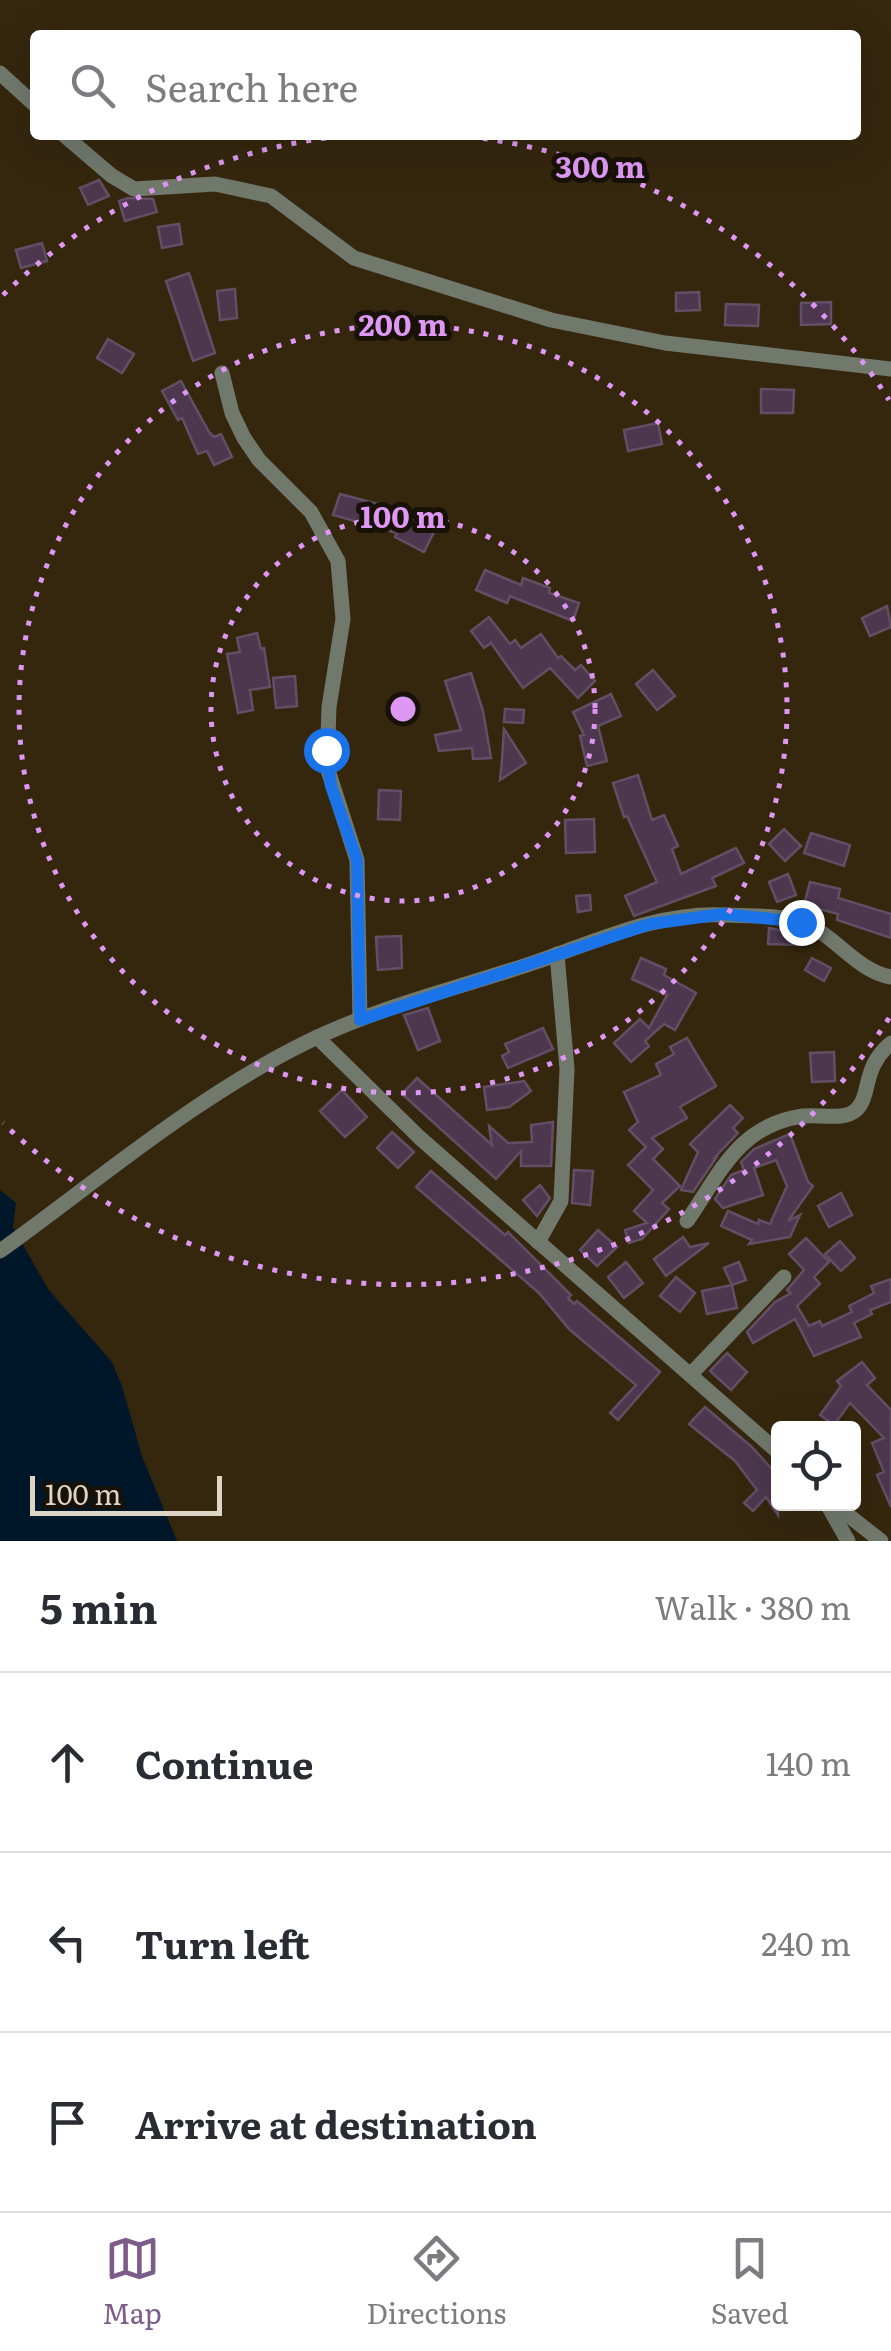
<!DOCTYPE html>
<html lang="en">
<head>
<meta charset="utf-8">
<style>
	:root { --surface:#fff; --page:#f7f7f7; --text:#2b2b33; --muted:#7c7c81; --line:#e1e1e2; --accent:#7c5c89 }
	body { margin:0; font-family:Literata,serif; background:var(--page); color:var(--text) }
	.controls { position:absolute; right:30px; bottom:30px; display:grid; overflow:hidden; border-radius:10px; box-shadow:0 10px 40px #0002 }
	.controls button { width:90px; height:90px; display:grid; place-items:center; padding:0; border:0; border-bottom:2px solid var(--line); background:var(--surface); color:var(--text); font:50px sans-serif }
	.scale { position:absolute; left:30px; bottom:25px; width:192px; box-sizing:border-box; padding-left:10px; border:5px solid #dfd5c7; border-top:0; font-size:28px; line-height:35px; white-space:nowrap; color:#dfd5c7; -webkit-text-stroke:8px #181107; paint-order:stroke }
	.stop { position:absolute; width:30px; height:30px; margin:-22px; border:8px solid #1a73e8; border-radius:50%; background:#fff }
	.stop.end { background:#1a73e8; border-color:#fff; box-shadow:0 2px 10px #0008 }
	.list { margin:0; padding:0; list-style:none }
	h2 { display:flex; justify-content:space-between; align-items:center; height:130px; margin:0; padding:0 40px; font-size:42px }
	h2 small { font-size:32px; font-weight:400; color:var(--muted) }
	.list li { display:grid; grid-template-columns:65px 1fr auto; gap:30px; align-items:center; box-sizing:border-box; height:180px; padding:0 40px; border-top:2px solid var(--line) }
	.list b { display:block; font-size:38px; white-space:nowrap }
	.list em { font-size:32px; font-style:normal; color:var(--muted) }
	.icon { flex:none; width:55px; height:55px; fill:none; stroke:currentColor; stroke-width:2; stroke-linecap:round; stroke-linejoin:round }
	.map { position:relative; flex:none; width:891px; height:1541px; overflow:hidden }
	.search { position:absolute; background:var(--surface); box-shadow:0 10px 40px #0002; left:30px; right:30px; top:30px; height:110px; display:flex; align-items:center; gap:25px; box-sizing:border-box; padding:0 35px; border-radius:10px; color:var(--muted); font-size:38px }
	.sheet { height:670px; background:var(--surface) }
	nav { display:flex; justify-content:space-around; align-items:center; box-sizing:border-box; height:140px; border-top:2px solid var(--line); background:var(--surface); font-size:28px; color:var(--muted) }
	nav a { display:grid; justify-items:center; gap:5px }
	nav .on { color:var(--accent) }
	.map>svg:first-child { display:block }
</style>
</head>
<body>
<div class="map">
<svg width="891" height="1541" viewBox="0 0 891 1541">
	<rect width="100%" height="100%" fill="#35270e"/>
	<path fill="#00172a" d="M0,1190L16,1203L13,1227L48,1289L112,1362L122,1386L142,1456L177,1541H0Z"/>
	<g fill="#4c374f" stroke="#624e65" stroke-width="2.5">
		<path d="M99,180L109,196L88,205L80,188Z"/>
		<path d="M128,198L153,199L157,212L125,221L119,201Z"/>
		<path d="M179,224L182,244L162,248L158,227Z"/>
		<path d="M42,243L47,261L21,268L16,250Z"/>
		<path d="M189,273L215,353L193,361L166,281Z"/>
		<path d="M235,289L237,318L220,320L217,291Z"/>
		<path d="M699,292L700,310L676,311V293Z"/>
		<path d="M831,302V324L801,325V303Z"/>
		<path d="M726,304L759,305L758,326L725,325Z"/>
		<path d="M108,339L134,354L122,373L97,358Z"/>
		<path d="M181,381L209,432L214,437L221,434L232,457L214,465L207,451L198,454L182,418L178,420L162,391Z"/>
		<path d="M761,389L794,390L793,413H761Z"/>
		<path d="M658,423L662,444L628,451L624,430Z"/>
		<path d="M340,494L401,510L435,530L424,552L395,537L397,533L333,515Z"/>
		<path d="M485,570L521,585L523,578L550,588L549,593L579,603L573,621L510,596L507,603L476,590Z"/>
		<path d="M887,606L891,627L870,636L862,618Z"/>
		<path d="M489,617L510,644L515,640L521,648L541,634L558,658L561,656L575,670L581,665L595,681L578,698L550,668L523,688L491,643L484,648L471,631Z"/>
		<path d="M257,633L261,649L264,648L270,687L250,690L253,710L238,713L227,654L240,652L237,638Z"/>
		<path d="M653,670L675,696L657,710L636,684Z"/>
		<path d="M471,673L483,711L491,758L473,759L472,748L439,751L435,735L461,730L445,681Z"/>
		<path d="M295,676L297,706L276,708L273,678Z"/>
		<path d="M611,694L621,716L598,726L607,761L587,766L580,736L584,735L573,712Z"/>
		<path d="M505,709L524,710L523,723L504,722Z"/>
		<path d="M504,729L526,763L500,780L502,760Z"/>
		<path d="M638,775L652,820L664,815L678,846L672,849L681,874L736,848L744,863L712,878L716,886L634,916L625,896L657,882L627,816L624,817L613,783Z"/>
		<path d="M379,790L401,791L400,820L378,819Z"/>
		<path d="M594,819L595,852L566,853L565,820Z"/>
		<path d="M784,829L801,846L785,861L769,844Z"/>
		<path d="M811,833L850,845L844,866L804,853Z"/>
		<path d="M788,874L796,895L777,902L769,882Z"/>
		<path d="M810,882L840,889L838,898L891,914V938L837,920L838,914L804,905Z"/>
		<path d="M590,895L591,910L578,912L576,896Z"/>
		<path d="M769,928L799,934V945L768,944Z"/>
		<path d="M401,936L402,968L378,970L376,937Z"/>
		<path d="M641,958L666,969L664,975L696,993L675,1030L664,1024L645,1041L649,1046L631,1062L614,1043L640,1019L649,1028L667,995L632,979Z"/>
		<path d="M812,958L831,968L824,981L805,970Z"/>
		<path d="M428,1008L440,1041L418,1050L404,1015Z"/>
		<path d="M543,1028L553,1049L508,1068L502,1056L509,1052L505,1044Z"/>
		<path d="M687,1038L716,1086L680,1107L687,1118L652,1138L663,1149L653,1159L680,1186L662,1203L669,1209L642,1239L629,1243L625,1230L647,1223L634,1211L653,1190L628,1165L646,1147L629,1130L638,1122L624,1092L661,1075L656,1064L674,1054L670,1047Z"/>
		<path d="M834,1052L835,1081L812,1082L810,1053Z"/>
		<path d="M417,1078L492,1145L489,1126L508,1143L532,1142L531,1125L553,1122L551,1166H521V1151L496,1179L402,1094Z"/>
		<path d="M524,1081L531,1091L509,1107L487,1110L484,1087Z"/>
		<path d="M342,1090L367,1117L345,1137L320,1111Z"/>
		<path d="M730,1105L743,1118L733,1128L738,1133L713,1159L716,1158L693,1192L681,1190L698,1152L690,1144Z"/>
		<path d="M392,1132L414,1152L398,1168L377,1148Z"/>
		<path d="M790,1134L808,1182L813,1186L788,1221L800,1215L790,1237L749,1244L752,1240L721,1226L728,1211L758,1224L759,1220L770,1224L787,1186L776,1160L754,1168L763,1195L723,1208L715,1199L731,1175L744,1170L741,1162L754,1149Z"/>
		<path d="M574,1170L593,1171L590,1205L572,1203Z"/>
		<path d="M431,1171L505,1235L508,1232L571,1295L568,1298L574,1304L577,1301L660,1372L618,1420L610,1413L636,1385L570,1330L539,1293L416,1187Z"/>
		<path d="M540,1185L550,1198L537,1216L523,1200Z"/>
		<path d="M841,1193L852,1215L829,1227L818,1206Z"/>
		<path d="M598,1230L617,1247L597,1266L580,1250Z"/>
		<path d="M683,1237L690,1247L709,1243L666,1276L654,1259Z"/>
		<path d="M806,1238L829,1262L814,1277L820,1284L797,1306L809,1326L820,1321L822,1326L852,1312L849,1306L874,1293L871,1286L891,1279V1302L870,1310L872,1314L854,1323L861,1337L814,1356L795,1319L753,1343L747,1332L775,1302L791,1293L787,1290L804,1270L789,1254Z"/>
		<path d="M840,1241L855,1258L841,1271L825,1254Z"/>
		<path d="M626,1262L643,1283L624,1298L608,1277Z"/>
		<path d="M739,1262L746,1280L732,1285L737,1308L707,1314L702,1291L732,1285L724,1268Z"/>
		<path d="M676,1277L695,1293L680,1312L660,1296Z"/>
		<path d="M727,1353L747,1372L731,1390L710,1371Z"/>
		<path d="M862,1362L875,1378L867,1385L891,1410V1507L877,1475L884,1472L872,1443L884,1438L850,1403L834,1425L820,1415L841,1386L837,1381Z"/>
		<path d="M705,1407L752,1447L778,1476V1515L766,1497L753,1511L744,1503L757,1490L735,1461L689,1424Z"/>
	</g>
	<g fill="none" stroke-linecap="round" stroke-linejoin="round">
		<g stroke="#71796d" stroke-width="15">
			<path d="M0,73L35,105"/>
			<path d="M64,135L112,176L134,189L215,184L271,196L354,258L551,320L665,343L891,369"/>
			<path d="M222,373L232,413L244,438L259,460L311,512L338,561L343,619L329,707L327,767L357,860L360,1019"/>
			<path d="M317,1037L420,1138L778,1452"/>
			<path d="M687,1221C720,1174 738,1125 803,1116C819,1114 844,1121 856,1110C872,1095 861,1068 891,1043"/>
			<path d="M538,1242L561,1201L567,1069L557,954"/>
			<path d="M0,1251C100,1179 195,1097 307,1042C380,1006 459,988 536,962C597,941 659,911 726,915C748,916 780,915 801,922C835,934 856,971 891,977"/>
			<path d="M692,1373L784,1277"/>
			<path d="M827,1504L848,1541"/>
			<path d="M834,1504L881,1541"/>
		</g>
	</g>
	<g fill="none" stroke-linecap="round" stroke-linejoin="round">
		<path stroke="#1a73e8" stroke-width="12" d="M326,750L331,786L357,860L360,1020L650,924L723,914L801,922"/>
	</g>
	<g fill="none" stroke="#de98f3" stroke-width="5" stroke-dasharray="5 10">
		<circle cx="403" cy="709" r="192"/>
		<circle cx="403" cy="709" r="384"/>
		<path d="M889 1018A576 576 0 0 1 3 1123M3 295A576 576 0 0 1 353 135M453 135A576 576 0 0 1 889 400"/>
	</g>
	<circle cx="403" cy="709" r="15" fill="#de98f3" stroke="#181107" stroke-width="5"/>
	<g font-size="30" text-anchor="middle" font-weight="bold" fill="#de98f3" stroke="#181107" stroke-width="10" stroke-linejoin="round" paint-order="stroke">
		<text x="600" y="178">300 m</text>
		<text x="403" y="336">200 m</text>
		<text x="403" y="528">100 m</text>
	</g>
</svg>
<div class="controls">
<button><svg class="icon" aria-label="locate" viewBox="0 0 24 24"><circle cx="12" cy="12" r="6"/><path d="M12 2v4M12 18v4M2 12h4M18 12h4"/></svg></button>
</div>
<div class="scale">100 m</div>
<div class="stop" style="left:326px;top:750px"></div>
<div class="stop end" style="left:801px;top:922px"></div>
<div class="search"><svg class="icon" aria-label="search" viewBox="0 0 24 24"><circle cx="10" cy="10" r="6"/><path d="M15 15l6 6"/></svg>Search here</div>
</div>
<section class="sheet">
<h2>5 min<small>Walk · 380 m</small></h2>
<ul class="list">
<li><svg class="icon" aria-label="ahead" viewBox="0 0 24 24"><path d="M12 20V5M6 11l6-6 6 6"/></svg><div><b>Continue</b></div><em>140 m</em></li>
<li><svg class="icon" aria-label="left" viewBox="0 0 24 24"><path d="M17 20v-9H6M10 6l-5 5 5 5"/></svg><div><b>Turn left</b></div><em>240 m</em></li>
<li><svg class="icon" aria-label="arrive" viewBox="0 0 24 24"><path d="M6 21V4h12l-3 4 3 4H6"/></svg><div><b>Arrive at destination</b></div></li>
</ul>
</section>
<nav>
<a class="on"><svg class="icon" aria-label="map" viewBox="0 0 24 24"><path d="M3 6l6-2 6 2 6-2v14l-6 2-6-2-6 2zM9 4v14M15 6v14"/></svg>Map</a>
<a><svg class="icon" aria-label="directions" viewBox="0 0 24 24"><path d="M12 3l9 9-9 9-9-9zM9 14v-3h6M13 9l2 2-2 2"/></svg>Directions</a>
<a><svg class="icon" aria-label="saved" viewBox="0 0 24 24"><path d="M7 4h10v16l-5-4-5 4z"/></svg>Saved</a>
</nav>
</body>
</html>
